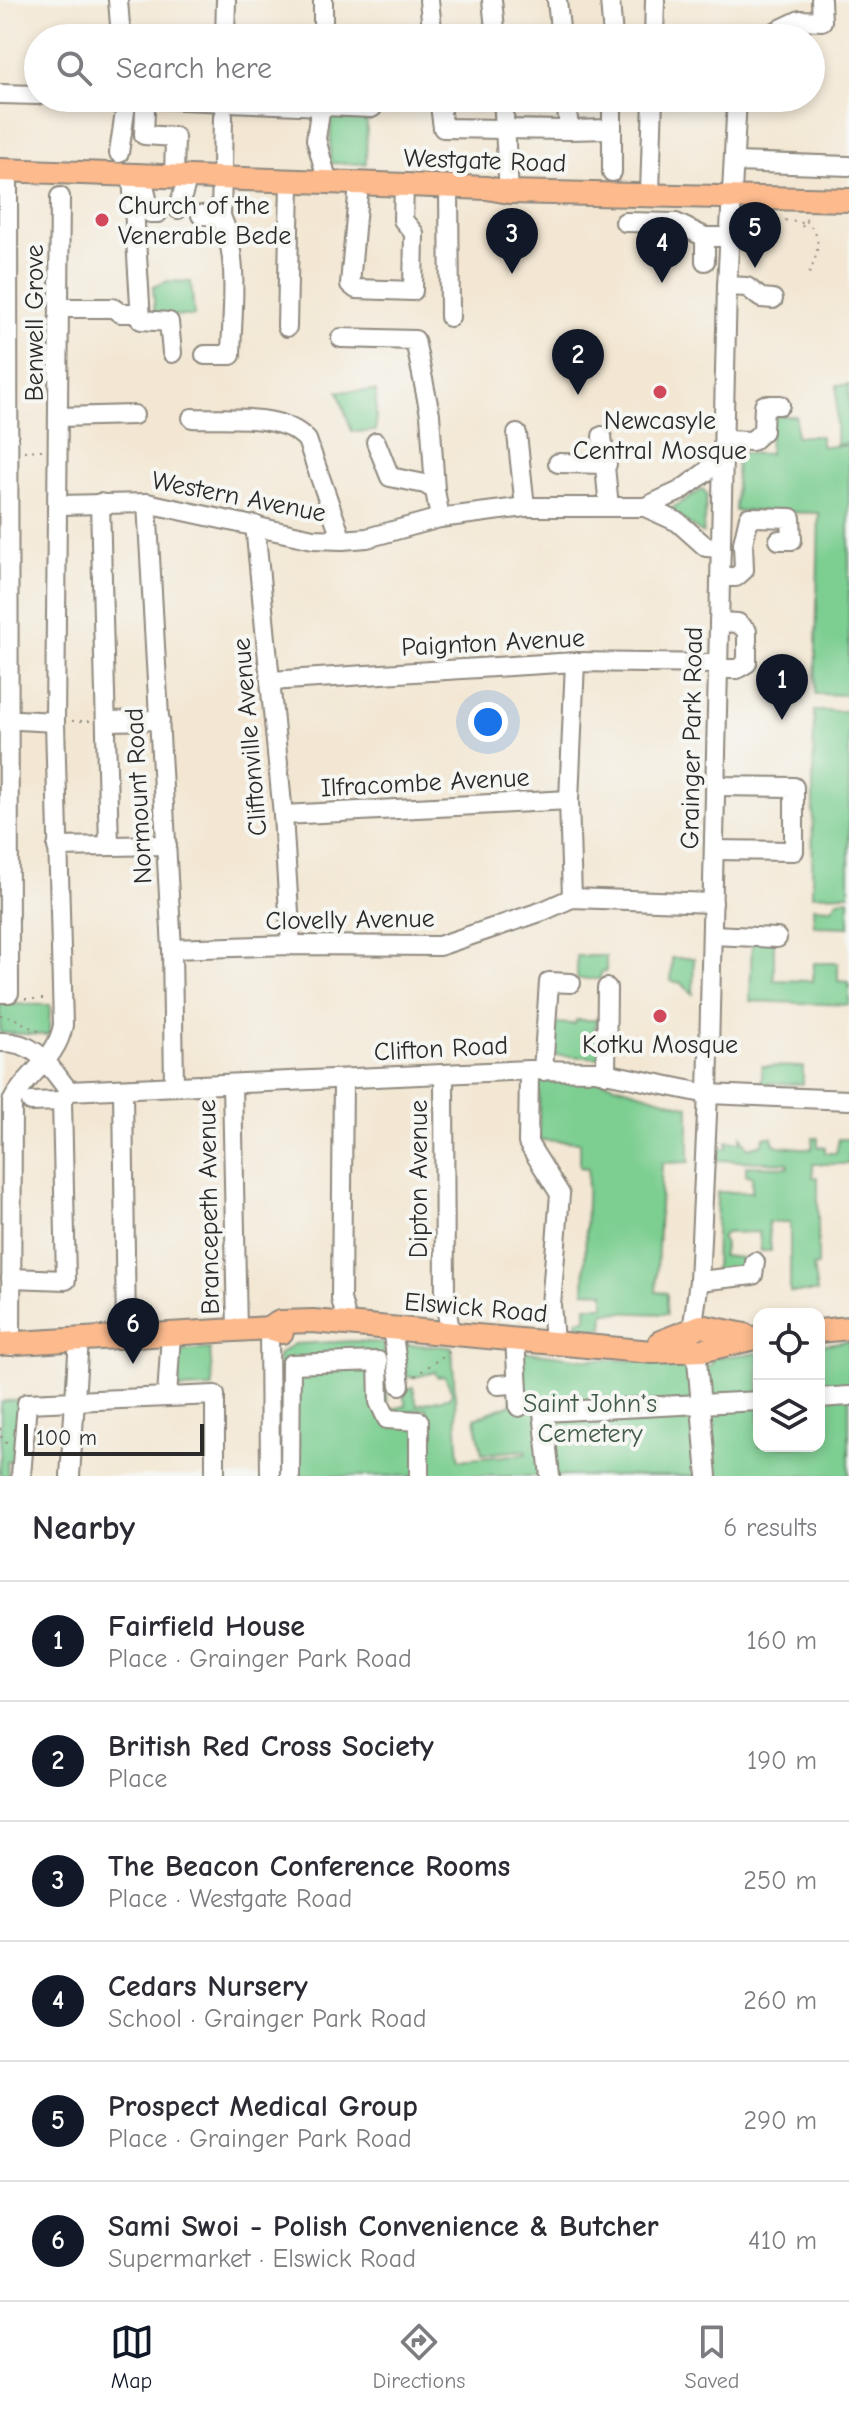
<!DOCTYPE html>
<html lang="en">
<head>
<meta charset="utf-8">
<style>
	:root { --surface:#fff; --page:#f2f2f3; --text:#2b2b33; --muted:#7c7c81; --line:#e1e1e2; --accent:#111827 }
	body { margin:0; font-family:"Comic Neue",sans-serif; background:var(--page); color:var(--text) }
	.controls { position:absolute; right:24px; bottom:24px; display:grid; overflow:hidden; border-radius:16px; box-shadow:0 4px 12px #0003 }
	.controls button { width:72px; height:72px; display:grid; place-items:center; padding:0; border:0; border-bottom:2px solid var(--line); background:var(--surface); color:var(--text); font:40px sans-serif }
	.scale { position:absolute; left:24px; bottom:20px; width:180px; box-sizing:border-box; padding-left:8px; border:4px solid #2b2b2b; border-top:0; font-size:22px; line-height:28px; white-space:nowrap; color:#2b2b2b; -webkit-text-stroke:6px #f6f6f2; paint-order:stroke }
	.you { position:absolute; left:488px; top:722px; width:28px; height:28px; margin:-20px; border:6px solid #fff; border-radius:50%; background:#1a73e8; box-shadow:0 0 0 12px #1a73e833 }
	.badge { display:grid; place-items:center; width:52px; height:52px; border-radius:50%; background:var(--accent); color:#fff; font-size:26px; font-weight:700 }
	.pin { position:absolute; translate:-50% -66px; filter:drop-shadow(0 2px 4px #0008) }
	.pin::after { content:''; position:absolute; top:42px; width:28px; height:24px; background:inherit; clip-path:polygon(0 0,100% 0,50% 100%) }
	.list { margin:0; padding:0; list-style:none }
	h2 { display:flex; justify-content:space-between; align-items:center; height:104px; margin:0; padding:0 32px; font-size:34px }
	h2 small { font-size:26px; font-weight:400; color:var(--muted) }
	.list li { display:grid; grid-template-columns:52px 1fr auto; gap:24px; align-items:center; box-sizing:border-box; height:120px; padding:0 32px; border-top:2px solid var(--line) }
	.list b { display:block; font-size:30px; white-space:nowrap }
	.list p { margin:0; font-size:26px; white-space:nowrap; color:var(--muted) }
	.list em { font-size:26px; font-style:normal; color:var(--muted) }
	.icon { flex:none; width:44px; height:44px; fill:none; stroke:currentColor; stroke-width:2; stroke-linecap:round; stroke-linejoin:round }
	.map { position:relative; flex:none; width:849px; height:1476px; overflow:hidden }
	.search { position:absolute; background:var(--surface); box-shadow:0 4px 12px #0003; left:24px; right:24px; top:24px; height:88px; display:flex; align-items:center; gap:20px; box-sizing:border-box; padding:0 28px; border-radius:44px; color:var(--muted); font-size:30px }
	.sheet { height:824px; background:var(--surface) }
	nav { display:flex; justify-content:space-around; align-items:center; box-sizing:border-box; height:112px; border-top:2px solid var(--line); background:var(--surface); font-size:22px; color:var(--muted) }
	nav a { display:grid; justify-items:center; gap:4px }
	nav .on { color:var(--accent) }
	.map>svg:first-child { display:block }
</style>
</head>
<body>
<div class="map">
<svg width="849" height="1476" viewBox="0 0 849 1476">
	<rect width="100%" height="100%" fill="#f6f6f2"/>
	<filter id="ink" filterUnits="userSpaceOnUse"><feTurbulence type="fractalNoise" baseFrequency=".0125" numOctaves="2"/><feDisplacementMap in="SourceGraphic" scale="16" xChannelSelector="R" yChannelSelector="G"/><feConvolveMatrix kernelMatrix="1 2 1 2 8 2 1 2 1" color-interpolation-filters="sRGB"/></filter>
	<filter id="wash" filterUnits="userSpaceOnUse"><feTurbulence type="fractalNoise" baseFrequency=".006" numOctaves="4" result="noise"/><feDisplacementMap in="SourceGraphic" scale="32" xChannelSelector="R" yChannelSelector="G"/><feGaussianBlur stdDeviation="1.8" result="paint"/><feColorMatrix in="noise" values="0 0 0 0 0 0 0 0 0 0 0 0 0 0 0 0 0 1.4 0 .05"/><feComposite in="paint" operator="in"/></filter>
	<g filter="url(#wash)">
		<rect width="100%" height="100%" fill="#f3e7d3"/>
		<g fill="#7bce91" stroke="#537c5e" stroke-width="2">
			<path d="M331,116L367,117L366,164L330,163Z"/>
			<path d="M168,281L191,282L194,316L155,315L153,287Z"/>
			<path d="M837,385H849V444H836Z"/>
			<path d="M338,391H376V431L352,432Z"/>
			<path d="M796,416V436H821V446H849V695L815,694L819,513L735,511L737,453L769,454L771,420L777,416Z"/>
			<path d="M703,489L707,494L703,534L669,510Z"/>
			<path d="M814,711H849V894L812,895Z"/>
			<path d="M849,899V927L814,926L813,907L832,908L838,900Z"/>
			<path d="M752,940L774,941V980L813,981L814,963H838V981L849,982V1005L750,1001Z"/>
			<path d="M577,956H606V971L601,972L600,979H577Z"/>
			<path d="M672,958H694L693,994L681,983L671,981Z"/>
			<path d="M0,1004L50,1005L49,1035L0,1033Z"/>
			<path d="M576,1020H601L594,1026L595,1030L601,1031V1058L548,1055V1023L575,1024Z"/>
			<path d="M762,1066L803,1067V1084L762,1083Z"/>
			<path d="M599,1080L689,1107V1162L662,1163L656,1292L667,1293V1314L604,1312L603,1329L577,1327V1320L586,1319V1306H604V1292L584,1291L588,1168L580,1167V1142L539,1140V1081Z"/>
			<path d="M741,1136L748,1148L763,1144L764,1137H772L774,1144L779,1146L812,1149L813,1138H818V1147H825V1153H836L839,1139H849V1164H813V1177H818V1266L813,1267L817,1292H790V1222H768L771,1251H761L759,1232L725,1233L721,1237L725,1245L722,1256L742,1258V1273L715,1275L717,1192H752V1176L746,1175V1166L788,1167V1163L718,1160V1148H727V1141L741,1142Z"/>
			<path d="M353,1341L384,1343L388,1412L394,1418L421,1413L422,1419L429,1417L426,1408L394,1415L392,1409L406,1406L402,1390L413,1387L417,1405L450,1397L452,1392L445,1376L437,1377L435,1372L412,1378L405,1375L396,1344L452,1347L459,1460L526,1454L525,1450L482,1454L475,1418L512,1404L511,1388L521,1387L519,1351L584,1359L677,1362L683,1369L710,1366L716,1357L759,1353V1446H819V1345L849,1341V1476H278V1355L294,1344Z"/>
			<path d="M210,1349L213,1388L179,1389V1351Z"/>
			<path d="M19,1399V1460L7,1462L8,1476H0L1,1402Z"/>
		</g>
	</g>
	<g filter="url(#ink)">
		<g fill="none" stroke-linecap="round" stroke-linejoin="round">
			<defs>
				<g id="minor">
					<path d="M118,0L121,38"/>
					<path d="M429,0L433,38"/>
					<path d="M492,0L496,38"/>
					<path d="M557,0L561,38"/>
					<path d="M610,0L613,38"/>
					<path d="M225,38L226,0"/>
					<path d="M323,38V0"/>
					<path d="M654,38L655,0"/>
					<path d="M762,38L800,20L822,21L821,0"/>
					<path d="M0,94L38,95"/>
					<path d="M133,98L372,108"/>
					<path d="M322,98L316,139L328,183"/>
					<path d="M439,98L443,128L569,130"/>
					<path d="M503,98L509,192"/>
					<path d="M566,98L569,130L612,129"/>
					<path d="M680,98L737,100"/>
					<path d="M145,111L144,135L175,137L174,177"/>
					<path d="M119,153L127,98"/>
					<path d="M735,162L849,166"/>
					<path d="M612,172V98"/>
					<path d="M132,175L141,320L169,322L172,353"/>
					<path d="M142,175L150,213H158"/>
					<path d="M359,184L350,284L356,289L413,291L414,233L403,220L404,185"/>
					<path d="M449,187L450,317"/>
					<path d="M650,193L653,98"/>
					<path d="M178,209L188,177"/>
					<path d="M201,215L221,216L223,116"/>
					<path d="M625,222L676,223L705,237H731"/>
					<path d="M705,261V237"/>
					<path d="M727,286L747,287L761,298L773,299"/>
					<path d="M61,308H113L120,313H131"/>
					<path d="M287,327L290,181"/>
					<path d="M341,338L415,340L430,414L435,490L440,518"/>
					<path d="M205,355H231C232,309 240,259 221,216"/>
					<path d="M59,417L134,415"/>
					<path d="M192,418C228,420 282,412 307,440L342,540"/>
					<path d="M517,434L525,507"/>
					<path d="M602,436L609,507"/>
					<path d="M724,440L752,441L763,431L764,405H780"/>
					<path d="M376,442L390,477L425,484L435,490"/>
					<path d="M558,463L607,464"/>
					<path d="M100,503L109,846"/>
					<path d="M147,503L172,949L174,1086"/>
					<path d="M59,505L147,503L313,539L342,540L367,538L440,518L525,507H645L680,491L706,472L724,452"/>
					<path d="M645,507L678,522L706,547L721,548"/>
					<path d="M255,525L283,815L291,945"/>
					<path d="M721,577H736L744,570L743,543L749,517L791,518L792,540H779"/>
					<path d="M718,669H737L747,663V631L738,623L719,622"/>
					<path d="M270,681L575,662L719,664"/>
					<path d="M0,719L55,722"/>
					<path d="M108,721L160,720"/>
					<path d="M283,815L569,800"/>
					<path d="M57,847L167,845"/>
					<path d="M714,850L794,851V787L715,786"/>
					<path d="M572,898L569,800L575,662"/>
					<path d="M712,935L777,938"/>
					<path d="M172,949L291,945L439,946L543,911L572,898L713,903"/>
					<path d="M0,993H9L8,171"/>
					<path d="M0,1042C37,1041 48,1065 69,1091L529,1070L595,1071L708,1094L849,1100"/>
					<path d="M529,1070L528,1143L560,1194L551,1305L554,1341"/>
					<path d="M543,1071L549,982L571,983"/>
					<path d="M444,1074L445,1300L450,1331"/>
					<path d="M606,1074L607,988"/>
					<path d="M343,1079L341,1299L348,1325"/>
					<path d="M232,1084L237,1330"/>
					<path d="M123,1089L126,1336"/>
					<path d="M31,1102L62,1101"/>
					<path d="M11,1278L66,1280L62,1101L69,1091"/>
					<path d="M699,1281L753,1275L755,1262"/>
					<path d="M269,1328L270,1476"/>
					<path d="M392,1328L400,1385"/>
					<path d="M692,1331L699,1281L708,1094L727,286L737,98"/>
					<path d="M515,1339L519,1407"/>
					<path d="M11,1346L12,1102C27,1072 57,1060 63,1025L55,722L60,197"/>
					<path d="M696,1348L707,1476"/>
					<path d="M498,1385L513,1384L517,1381"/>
					<path d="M167,1397L171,1334"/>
					<path d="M819,1398L849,1396"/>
					<path d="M21,1476L27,1403L215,1395V1476"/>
					<path d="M70,1476L79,1339"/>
					<path d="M290,1476L291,1364L378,1361L379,1402L387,1419L419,1421V1476"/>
					<path d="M550,1476L543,1412L759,1401"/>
				</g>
				<g id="major">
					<path d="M0,170L487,188L509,192L849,200"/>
					<path d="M269,1328L280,1322L313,1321L652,1352L704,1350L759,1337"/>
					<path d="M819,1331L849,1328"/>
					<path d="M660,1342L701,1326L745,1335"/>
					<path d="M0,1344L269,1328L282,1332"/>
				</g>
			</defs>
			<use href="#minor" stroke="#8f897f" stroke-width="22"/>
			<use href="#major" stroke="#8f897f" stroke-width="26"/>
			<g stroke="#8f897f" stroke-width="2" stroke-dasharray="2 6" stroke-linecap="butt">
				<path d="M805,221C826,236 816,259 807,278"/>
				<path d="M746,227L776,219L803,223"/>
				<path d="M802,227L808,216"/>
				<path d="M24,451L42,450"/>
				<path d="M72,721H90"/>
				<path d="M25,999H47"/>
				<path d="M0,1015C18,1015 27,1030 44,1032"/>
				<path d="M415,1376L449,1352"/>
				<path d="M0,1428L2,1440L9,1445"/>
			</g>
			<use href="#minor" stroke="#fff" stroke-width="18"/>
			<use href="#major" stroke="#fcba8d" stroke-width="22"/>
		</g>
	</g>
	<g fill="#d1495b" stroke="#f6f6f2" stroke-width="3">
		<circle cx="102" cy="220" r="8"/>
		<circle cx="660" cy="392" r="8"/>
		<circle cx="660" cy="1016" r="8"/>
	</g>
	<g text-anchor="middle" stroke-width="8" stroke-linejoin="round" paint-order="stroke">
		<g font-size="26" fill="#2b2b2b" stroke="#f6f6f2">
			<text transform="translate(485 160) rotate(2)" y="9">Westgate Road</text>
			<text transform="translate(34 323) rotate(-90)" y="9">Benwell Grove</text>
			<text transform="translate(239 496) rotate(11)" y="9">Western Avenue</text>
			<text transform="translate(493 642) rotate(-3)" y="9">Paignton Avenue</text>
			<text transform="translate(249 737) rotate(-95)" y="9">Cliftonville Avenue</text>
			<text transform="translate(691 738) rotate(-89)" y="9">Grainger Park Road</text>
			<text transform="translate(425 782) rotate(-3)" y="9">Ilfracombe Avenue</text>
			<text transform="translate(138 796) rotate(-93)" y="9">Normount Road</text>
			<text transform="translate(350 919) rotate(-1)" y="9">Clovelly Avenue</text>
			<text transform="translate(441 1048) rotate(-3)" y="9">Clifton Road</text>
			<text transform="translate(418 1179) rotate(-90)" y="9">Dipton Avenue</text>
			<text transform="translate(208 1207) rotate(-91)" y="9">Brancepeth Avenue</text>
			<text transform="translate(476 1307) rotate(5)" y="9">Elswick Road</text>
		</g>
		<g font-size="26" fill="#2b2b2b" stroke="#f6f6f2">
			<text x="118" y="214" text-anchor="start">Church of the<tspan x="118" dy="30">Venerable Bede</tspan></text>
			<text x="660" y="429">Newcasyle<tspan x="660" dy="30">Central Mosque</tspan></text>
			<text x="660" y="1053">Kotku Mosque</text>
		</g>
		<g font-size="26" fill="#435c4a" stroke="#f6f6f2">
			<text x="590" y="1412">Saint John's<tspan x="590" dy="30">Cemetery</tspan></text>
		</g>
	</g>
</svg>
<div class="controls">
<button><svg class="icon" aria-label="locate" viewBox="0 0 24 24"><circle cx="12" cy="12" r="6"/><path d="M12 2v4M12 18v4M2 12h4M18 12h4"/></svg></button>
<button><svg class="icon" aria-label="layers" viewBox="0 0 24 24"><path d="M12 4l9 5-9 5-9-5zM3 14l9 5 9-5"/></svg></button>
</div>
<div class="scale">100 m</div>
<div class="you"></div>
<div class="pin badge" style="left:782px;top:720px">1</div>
<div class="pin badge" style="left:578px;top:395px">2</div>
<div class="pin badge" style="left:512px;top:274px">3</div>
<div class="pin badge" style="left:662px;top:283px">4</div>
<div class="pin badge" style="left:755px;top:268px">5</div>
<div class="pin badge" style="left:133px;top:1364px">6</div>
<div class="search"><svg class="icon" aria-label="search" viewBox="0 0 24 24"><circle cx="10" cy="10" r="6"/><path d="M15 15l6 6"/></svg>Search here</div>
</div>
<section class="sheet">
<h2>Nearby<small>6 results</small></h2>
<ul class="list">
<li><span class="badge">1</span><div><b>Fairfield House</b><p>Place · Grainger Park Road</p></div><em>160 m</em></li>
<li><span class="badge">2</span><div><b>British Red Cross Society</b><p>Place</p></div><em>190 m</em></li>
<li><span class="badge">3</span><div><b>The Beacon Conference Rooms</b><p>Place · Westgate Road</p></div><em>250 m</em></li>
<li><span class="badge">4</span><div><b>Cedars Nursery</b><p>School · Grainger Park Road</p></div><em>260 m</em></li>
<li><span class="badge">5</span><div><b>Prospect Medical Group</b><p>Place · Grainger Park Road</p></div><em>290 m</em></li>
<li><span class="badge">6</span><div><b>Sami Swoi - Polish Convenience &amp; Butcher</b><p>Supermarket · Elswick Road</p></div><em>410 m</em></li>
</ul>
</section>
<nav>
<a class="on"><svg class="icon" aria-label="map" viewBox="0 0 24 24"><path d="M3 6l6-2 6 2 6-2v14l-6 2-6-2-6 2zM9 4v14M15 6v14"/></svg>Map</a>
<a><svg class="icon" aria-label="directions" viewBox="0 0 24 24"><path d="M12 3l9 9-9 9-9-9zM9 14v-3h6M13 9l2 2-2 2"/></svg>Directions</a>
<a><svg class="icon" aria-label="saved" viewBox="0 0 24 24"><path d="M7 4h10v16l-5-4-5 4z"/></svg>Saved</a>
</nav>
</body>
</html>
